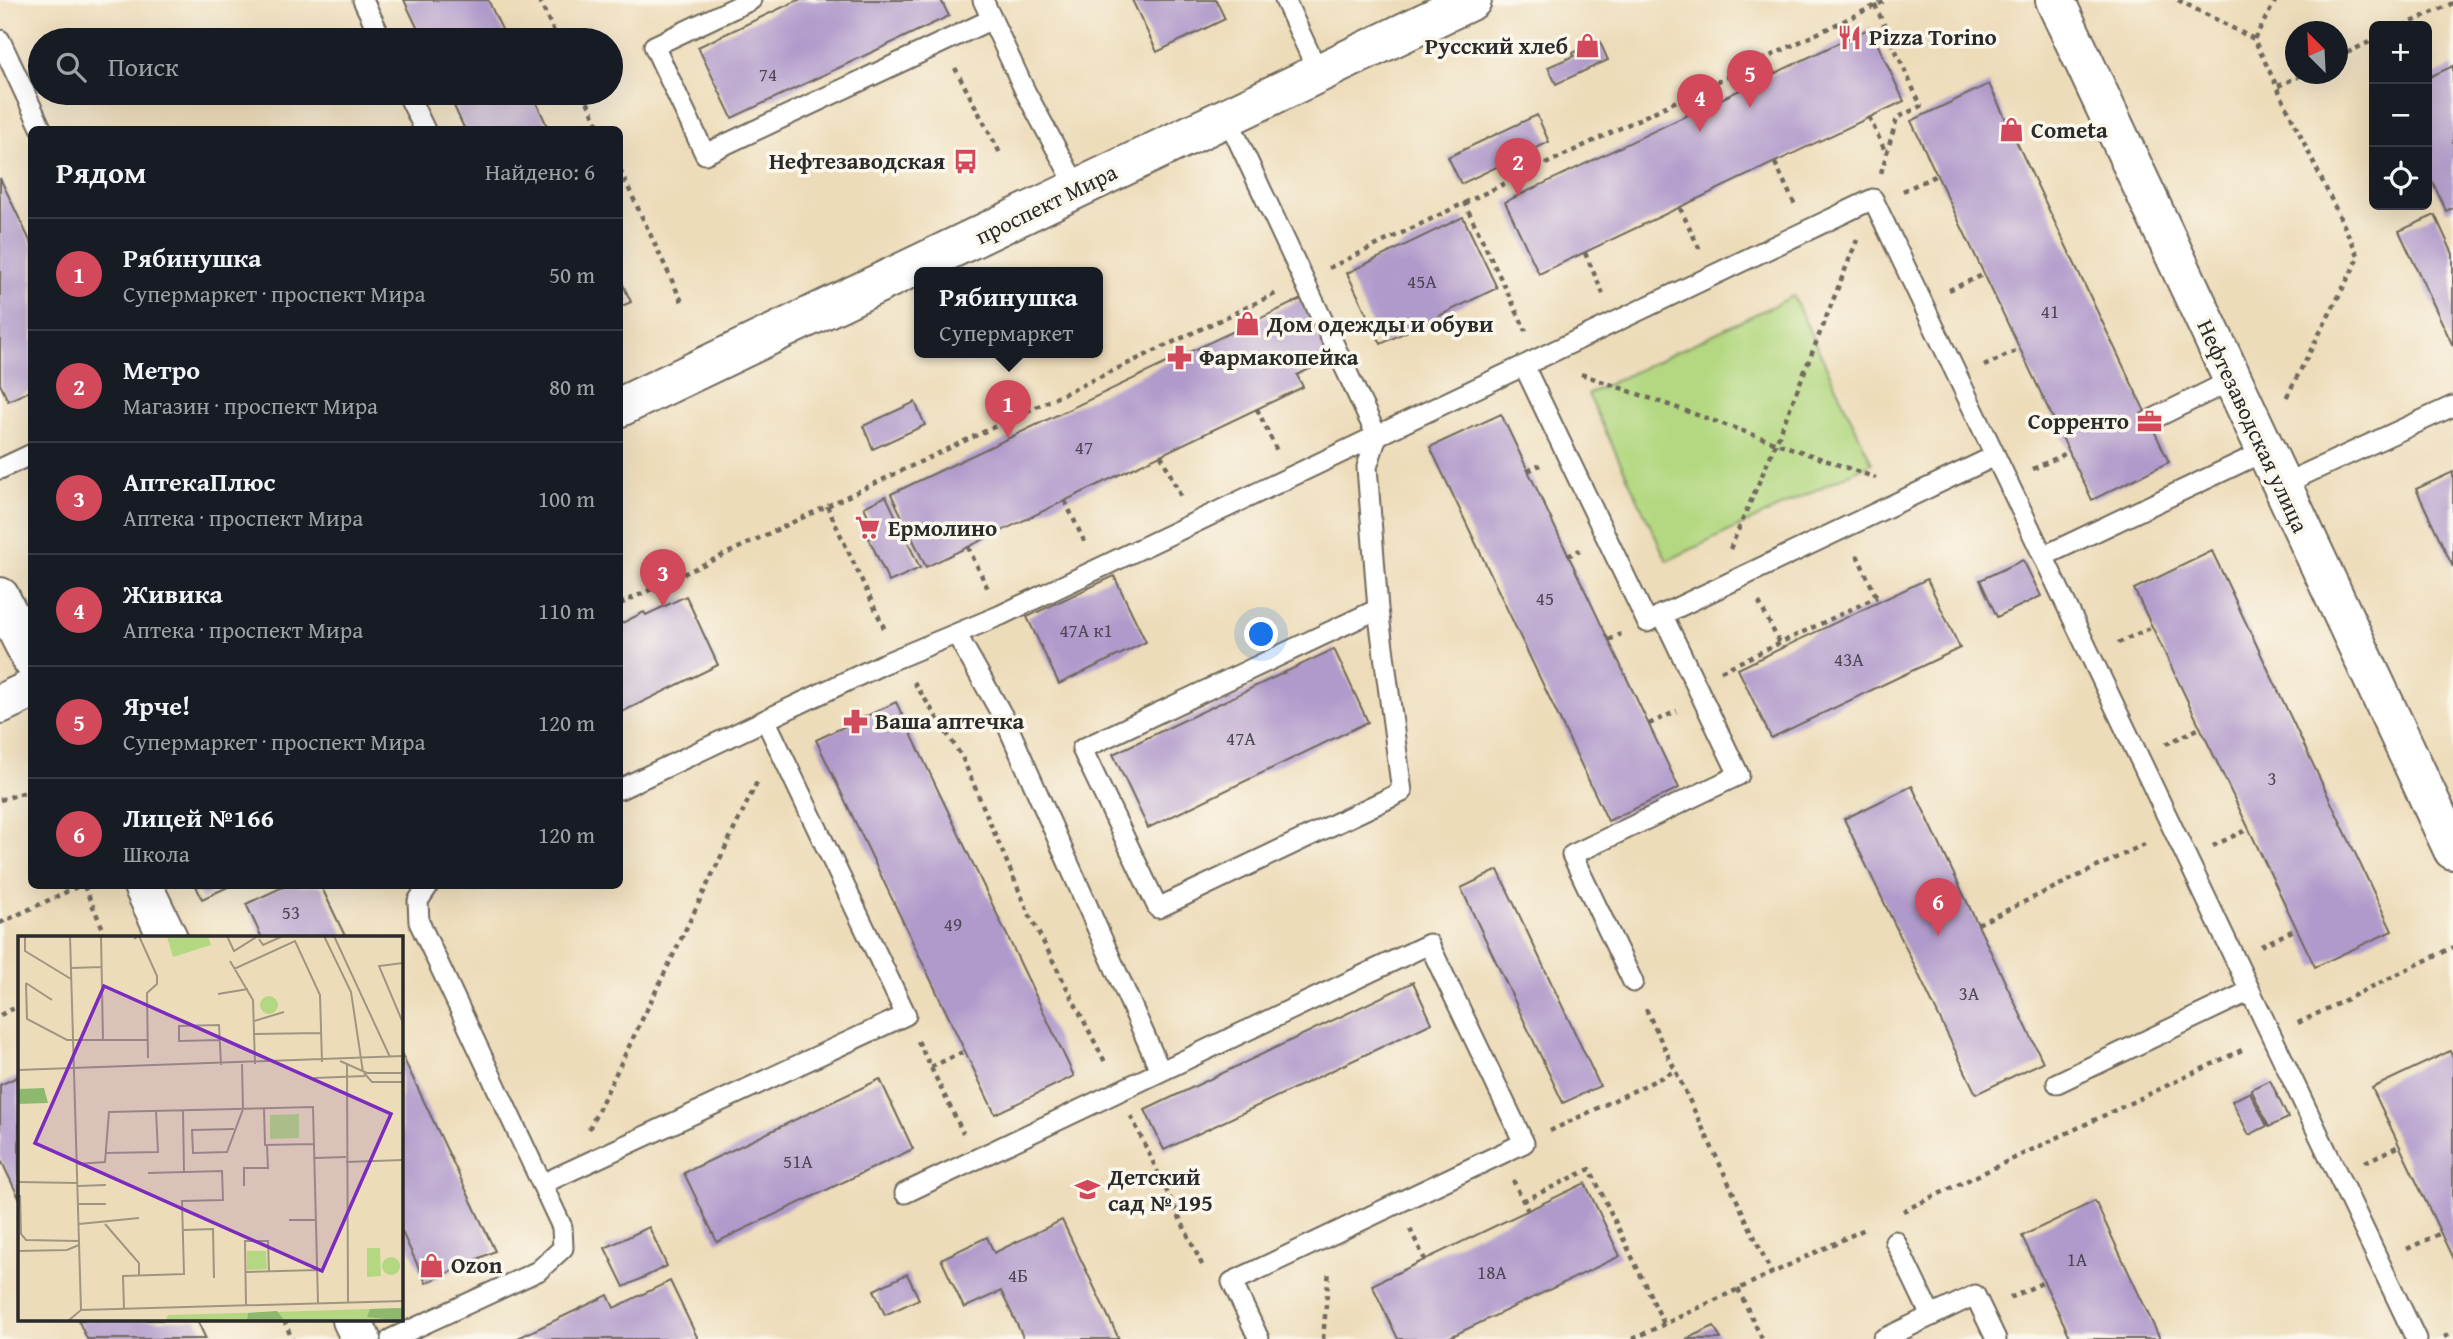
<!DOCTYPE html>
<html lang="ru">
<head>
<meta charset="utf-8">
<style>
	:root { --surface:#171b24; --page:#242831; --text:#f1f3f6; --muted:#9ea1a6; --line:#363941; --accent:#d1495b }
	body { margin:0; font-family:"Gentium Book Plus",serif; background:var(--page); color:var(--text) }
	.controls { position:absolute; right:21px; top:21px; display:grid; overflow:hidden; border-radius:10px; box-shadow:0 7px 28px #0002 }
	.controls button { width:63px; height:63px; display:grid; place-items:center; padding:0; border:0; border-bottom:2px solid var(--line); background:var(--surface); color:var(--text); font:35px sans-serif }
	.compass { position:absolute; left:2285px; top:21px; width:63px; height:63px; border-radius:50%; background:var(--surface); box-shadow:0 7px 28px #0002; rotate:336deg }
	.you { position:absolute; left:1262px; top:635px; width:24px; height:24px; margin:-18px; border:5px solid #fff; border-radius:50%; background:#1a73e8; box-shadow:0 0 0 10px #1a73e833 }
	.badge { display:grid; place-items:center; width:46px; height:46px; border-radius:50%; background:var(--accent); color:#fff; font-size:23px; font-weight:700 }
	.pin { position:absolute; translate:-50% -58px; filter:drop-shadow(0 2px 4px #0008) }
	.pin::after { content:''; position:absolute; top:37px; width:24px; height:21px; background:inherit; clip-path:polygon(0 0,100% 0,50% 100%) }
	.popup { position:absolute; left:914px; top:267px; width:189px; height:91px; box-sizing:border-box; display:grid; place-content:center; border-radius:10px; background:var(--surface); filter:drop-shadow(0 2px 5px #0005); font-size:23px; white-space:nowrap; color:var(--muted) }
	.popup b { font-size:26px; color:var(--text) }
	.popup::after { content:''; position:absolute; left:50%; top:100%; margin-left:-14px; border:14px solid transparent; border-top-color:var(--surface) }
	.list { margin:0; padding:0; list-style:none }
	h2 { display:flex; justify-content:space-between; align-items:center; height:91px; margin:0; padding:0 28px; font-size:30px }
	h2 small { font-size:23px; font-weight:400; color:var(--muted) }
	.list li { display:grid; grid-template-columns:46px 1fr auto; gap:21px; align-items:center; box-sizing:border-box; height:112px; padding:0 28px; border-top:2px solid var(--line) }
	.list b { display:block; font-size:26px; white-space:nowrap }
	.list p { margin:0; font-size:23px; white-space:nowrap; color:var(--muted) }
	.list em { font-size:23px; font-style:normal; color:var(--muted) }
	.icon { flex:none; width:38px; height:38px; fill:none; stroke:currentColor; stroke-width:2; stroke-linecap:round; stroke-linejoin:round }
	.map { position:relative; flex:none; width:2453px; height:1339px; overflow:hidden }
	.search { position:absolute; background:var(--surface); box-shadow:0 7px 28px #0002; left:28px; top:28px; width:595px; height:77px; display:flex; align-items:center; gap:18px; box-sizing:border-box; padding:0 24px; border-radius:38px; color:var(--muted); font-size:26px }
	.panel { position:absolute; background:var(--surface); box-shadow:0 7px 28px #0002; left:28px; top:126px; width:595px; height:763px; border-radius:10px }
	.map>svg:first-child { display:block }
</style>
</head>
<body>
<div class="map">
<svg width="2453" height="1339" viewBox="0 0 2453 1339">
	<rect width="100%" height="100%" fill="#fbf7ec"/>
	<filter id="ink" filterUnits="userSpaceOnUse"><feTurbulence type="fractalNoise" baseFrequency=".0143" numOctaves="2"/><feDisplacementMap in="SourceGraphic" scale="14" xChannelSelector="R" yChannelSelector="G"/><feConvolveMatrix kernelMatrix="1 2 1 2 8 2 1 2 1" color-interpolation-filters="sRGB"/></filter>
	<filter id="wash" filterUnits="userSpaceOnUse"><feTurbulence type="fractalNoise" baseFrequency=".00686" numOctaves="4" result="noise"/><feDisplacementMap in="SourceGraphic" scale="28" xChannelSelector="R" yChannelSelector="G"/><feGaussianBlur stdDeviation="1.57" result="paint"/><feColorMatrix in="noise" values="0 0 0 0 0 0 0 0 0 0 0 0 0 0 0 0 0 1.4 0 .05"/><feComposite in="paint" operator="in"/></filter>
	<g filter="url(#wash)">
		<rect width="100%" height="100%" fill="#eddcb9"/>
		<path fill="#b4d881" stroke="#708256" stroke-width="2" d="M1793,296L1872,463L1667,561L1588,394Z"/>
		<g id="blocks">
			<g fill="#b09acb">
				<path d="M404,0H488L507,40H423Z"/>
				<path d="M798,0H941L949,16L732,118L698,47Z"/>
				<path d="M1132,0H1216L1225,19L1157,52Z"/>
				<path d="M1870,28L1904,101L1539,274L1505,202Z"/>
				<path d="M1599,40L1608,60L1556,84L1548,67L1574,56L1573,53Z"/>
				<path d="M2453,66V208L2446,211L2427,170V78Z"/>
				<path d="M1989,84L2169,462L2092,500L1911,121Z"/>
				<path d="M448,93H532L549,130H465Z"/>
				<path d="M1537,115L1549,142L1461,184L1448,157Z"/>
				<path d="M0,178L32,245V390L8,401L0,384Z"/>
				<path d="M2435,215L2453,254V346L2399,231Z"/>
				<path d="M1463,217L1497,288L1381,344L1347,273Z"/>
				<path d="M620,278L631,302L620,307Z"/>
				<path d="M1301,299L1330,359L1297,375L1303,387L926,567L891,494Z"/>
				<path d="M915,402L925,425L873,449L863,426Z"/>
				<path d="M1501,414L1679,788L1608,821L1430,447Z"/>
				<path d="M2453,472V567L2416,489Z"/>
				<path d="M886,496L920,568L889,582L865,530L873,526L864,507Z"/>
				<path d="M2212,551L2392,931L2315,967L2134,589Z"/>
				<path d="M2023,560L2041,596L1997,617L1980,580Z"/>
				<path d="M1114,576L1146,642L1059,684L1027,617Z"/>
				<path d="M1927,579L1960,648L1771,738L1738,669Z"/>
				<path d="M686,596L718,665L620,713V624L644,612L646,615Z"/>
				<path d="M1334,649L1368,722L1148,828L1113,754Z"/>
				<path d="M896,702L1074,1076L995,1114L816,740Z"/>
				<path d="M1912,786L2043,1062L1976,1094L1844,819Z"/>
				<path d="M1498,870L1600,1086L1563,1103L1461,888Z"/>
				<path d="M196,886H230L202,899Z"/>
				<path d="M285,886H321L346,938H262L246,904Z"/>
				<path d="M1413,982L1432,1023L1164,1150L1145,1110Z"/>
				<path d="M2450,1051L2453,1058V1259L2372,1088Z"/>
				<path d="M401,1053L495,1251L426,1283L401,1230Z"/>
				<path d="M19,1076V1198L0,1158V1085Z"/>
				<path d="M880,1079L913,1149L717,1242L684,1173Z"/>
				<path d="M2270,1080L2288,1118L2269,1127L2251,1089Z"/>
				<path d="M2250,1092L2267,1126L2249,1135L2232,1101Z"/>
				<path d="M1585,1183L1620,1256L1446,1339H1398L1372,1285Z"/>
				<path d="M2095,1201L2160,1339H2071L2044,1282L2022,1236Z"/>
				<path d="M1062,1220L1119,1339H1024L1001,1291L964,1308L941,1259L987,1237L994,1253Z"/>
				<path d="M649,1227L667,1266L624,1287L605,1248Z"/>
				<path d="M907,1274L919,1299L885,1315L874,1290Z"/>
				<path d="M670,1281L698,1339H516L608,1295L614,1308Z"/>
				<path d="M78,1320H197L206,1339H87Z"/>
				<path d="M1714,1326L1721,1339H1686Z"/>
			</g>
		</g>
	</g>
	<g filter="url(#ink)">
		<use href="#blocks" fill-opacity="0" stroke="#6f695d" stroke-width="2"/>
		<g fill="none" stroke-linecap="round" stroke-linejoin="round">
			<defs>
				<g id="lane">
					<path d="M363,0L382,40"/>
					<path d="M751,0L654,46L705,154L992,19"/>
					<path d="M983,0L1025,91L1078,189"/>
					<path d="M1285,0L1319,74"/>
					<path d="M0,40L42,130"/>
					<path d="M407,93L425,130"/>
					<path d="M1227,117L1377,436L1367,467L1378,609L1402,792L1158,908L1082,749L1378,609"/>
					<path d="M1524,366L1647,622L1995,456"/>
					<path d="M2149,421L2232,380"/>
					<path d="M0,469L32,454"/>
					<path d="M2281,485L2453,406"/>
					<path d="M2044,556L2265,451"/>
					<path d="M957,635L1006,722L1160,1070"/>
					<path d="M620,789L883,664L1001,615L1873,199L2416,1339"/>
					<path d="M1633,982L1572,855L1739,775L1662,614"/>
					<path d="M2057,1083L2250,991"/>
					<path d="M542,1184L906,1015L766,721"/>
					<path d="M905,1193L1429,944L1524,1143L1232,1282L1259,1339"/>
					<path d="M1895,1241L1931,1316"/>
					<path d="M391,1339L538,1271L563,1248L562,1227L419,922L418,901L428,886"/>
					<path d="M1883,1339L1975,1295L1996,1339"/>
				</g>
				<g id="street">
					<path d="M2055,0L2453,850"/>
					<path d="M0,597L32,660"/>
					<path d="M143,886L168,938"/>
					<path d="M352,1320L361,1339"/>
				</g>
				<g id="secondary">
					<path d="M620,407L1472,0"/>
					<path d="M0,704L32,689"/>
				</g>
			</defs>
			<use href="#lane" stroke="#6f695d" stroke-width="23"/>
			<use href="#street" stroke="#6f695d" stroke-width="42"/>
			<use href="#secondary" stroke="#6f695d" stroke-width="42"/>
			<g stroke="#6f695d" stroke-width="4.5" stroke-dasharray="5 5" stroke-linecap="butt">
				<path d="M539,0L558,40"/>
				<path d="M2178,0L2254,39L2359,257L2286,398"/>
				<path d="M1875,5L1921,106L1897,118L1881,173"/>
				<path d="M2403,26L2453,3"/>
				<path d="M2254,39L2276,0"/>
				<path d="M2338,57L2374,40"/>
				<path d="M955,68L1000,153"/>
				<path d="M2278,86L2304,74"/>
				<path d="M583,93L601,130"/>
				<path d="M1869,117L1886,153"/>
				<path d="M1775,163L1795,205"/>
				<path d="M620,170L683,304"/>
				<path d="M1903,191L1937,175"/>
				<path d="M1464,202L1526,331"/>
				<path d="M1680,208L1700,250"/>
				<path d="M1585,253L1604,296"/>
				<path d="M1329,268L1887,0"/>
				<path d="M1949,290L1985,274"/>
				<path d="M1984,366L2020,349"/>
				<path d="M1581,374L1876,478"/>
				<path d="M1257,409L1277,451"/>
				<path d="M1161,455L1181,497"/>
				<path d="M2033,469L2069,452"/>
				<path d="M1528,471L1540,465"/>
				<path d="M1065,501L1085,543"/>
				<path d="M827,506L886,632"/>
				<path d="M968,547L988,589"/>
				<path d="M1730,549L1776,443L1857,240"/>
				<path d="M1857,555L1879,602"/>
				<path d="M1568,556L1580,550"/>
				<path d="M1759,602L1782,648"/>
				<path d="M620,604L1277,293"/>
				<path d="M1609,640L1621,634"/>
				<path d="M2118,643L2152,627"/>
				<path d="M1721,671L1877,597"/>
				<path d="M914,682L962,757L1029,914L1106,1064"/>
				<path d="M1649,724L1677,711"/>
				<path d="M2166,744L2200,728"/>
				<path d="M0,800L32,790"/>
				<path d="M2213,846L2248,829"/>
				<path d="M84,886L107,938"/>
				<path d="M0,923L79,886"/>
				<path d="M1978,924L2147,843"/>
				<path d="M2261,946L2296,929"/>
				<path d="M1646,1009L1772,1274"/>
				<path d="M0,1015L19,1006"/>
				<path d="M2298,1023L2453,947"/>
				<path d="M918,1041L963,1133"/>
				<path d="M931,1067L965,1051"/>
				<path d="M1131,1116L1204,1269"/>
				<path d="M589,1129L759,778"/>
				<path d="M1550,1131L1675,1071"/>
				<path d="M2365,1162L2399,1146"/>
				<path d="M1513,1180L1528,1211"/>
				<path d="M1523,1201L1590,1169L1664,1324"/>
				<path d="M1903,1211L2246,1048"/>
				<path d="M1410,1229L1425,1260"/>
				<path d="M2407,1249L2441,1233"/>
				<path d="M1738,1289L1762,1339"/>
				<path d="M2010,1298L2044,1282"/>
				<path d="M284,1320L292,1339"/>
				<path d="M2444,1337L2453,1333"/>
				<path d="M1323,1339L1329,1270"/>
				<path d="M1633,1339L1867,1228"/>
			</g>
			<use href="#lane" stroke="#fff" stroke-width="19"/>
			<use href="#street" stroke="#fff" stroke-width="38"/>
			<use href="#secondary" stroke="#fff" stroke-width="38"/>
		</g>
	</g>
	<defs>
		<symbol id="restaurant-bare" viewBox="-9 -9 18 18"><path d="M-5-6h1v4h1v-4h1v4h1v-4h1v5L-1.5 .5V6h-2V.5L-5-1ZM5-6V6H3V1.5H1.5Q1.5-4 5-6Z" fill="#d1495b" stroke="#fbf7ec" stroke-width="2.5" paint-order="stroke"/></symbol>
		<symbol id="shop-bare" viewBox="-9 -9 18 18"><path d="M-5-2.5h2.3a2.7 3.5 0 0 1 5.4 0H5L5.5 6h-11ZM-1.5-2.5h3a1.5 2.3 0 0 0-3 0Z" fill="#d1495b" stroke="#fbf7ec" stroke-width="2.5" paint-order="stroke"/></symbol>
		<symbol id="bus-bare" viewBox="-9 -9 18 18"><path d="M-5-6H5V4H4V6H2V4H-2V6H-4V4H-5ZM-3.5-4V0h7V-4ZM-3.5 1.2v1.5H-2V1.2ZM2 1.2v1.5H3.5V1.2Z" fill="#d1495b" stroke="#fbf7ec" stroke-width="2.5" paint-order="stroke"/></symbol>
		<symbol id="pharmacy-bare" viewBox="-9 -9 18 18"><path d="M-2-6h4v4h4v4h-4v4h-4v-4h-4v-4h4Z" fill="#d1495b" stroke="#fbf7ec" stroke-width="2.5" paint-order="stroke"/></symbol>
		<symbol id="office-bare" viewBox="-9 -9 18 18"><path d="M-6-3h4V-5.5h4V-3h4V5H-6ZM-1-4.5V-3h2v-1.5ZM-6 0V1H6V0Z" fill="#d1495b" stroke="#fbf7ec" stroke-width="2.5" paint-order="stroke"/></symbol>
		<symbol id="supermarket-bare" viewBox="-9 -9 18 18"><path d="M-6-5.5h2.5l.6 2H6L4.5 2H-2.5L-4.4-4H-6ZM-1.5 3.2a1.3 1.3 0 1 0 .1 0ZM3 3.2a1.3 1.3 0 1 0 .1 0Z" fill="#d1495b" stroke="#fbf7ec" stroke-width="2.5" paint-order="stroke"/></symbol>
		<symbol id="school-bare" viewBox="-9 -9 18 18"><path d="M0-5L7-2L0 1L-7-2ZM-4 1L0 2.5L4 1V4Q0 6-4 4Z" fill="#d1495b" stroke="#fbf7ec" stroke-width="2.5" paint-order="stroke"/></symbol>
	</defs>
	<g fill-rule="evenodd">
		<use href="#restaurant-bare" x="1832" y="20" width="35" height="35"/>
		<use href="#shop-bare" x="1570" y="28" width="35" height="35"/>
		<use href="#shop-bare" x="1994" y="112" width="35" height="35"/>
		<use href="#bus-bare" x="948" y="144" width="35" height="35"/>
		<use href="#shop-bare" x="1230" y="306" width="35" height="35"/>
		<use href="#pharmacy-bare" x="1162" y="340" width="35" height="35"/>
		<use href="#office-bare" x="2132" y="404" width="35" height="35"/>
		<use href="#supermarket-bare" x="850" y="510" width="35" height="35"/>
		<use href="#pharmacy-bare" x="838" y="704" width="35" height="35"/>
		<use href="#school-bare" x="1070" y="1172" width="35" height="35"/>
		<use href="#shop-bare" x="414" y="1248" width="35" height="35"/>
	</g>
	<g text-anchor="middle" stroke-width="7" stroke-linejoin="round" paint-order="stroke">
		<g font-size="19" fill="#4c4753">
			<text x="768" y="81">74</text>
			<text x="1422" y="288">45А</text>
			<text x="2050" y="318">41</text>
			<text x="1084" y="454">47</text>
			<text x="1545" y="605">45</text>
			<text x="1086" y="637">47А к1</text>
			<text x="1849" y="666">43А</text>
			<text x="1241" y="745">47А</text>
			<text x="2272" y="785">3</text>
			<text x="291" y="919">53</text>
			<text x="953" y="931">49</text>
			<text x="1969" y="1000">3А</text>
			<text x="798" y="1168">51А</text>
			<text x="2077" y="1266">1А</text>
			<text x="1492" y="1279">18А</text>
			<text x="1018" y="1282">4Б</text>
		</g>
		<g font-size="23" font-weight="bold" fill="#2b2b2b" stroke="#fbf7ec" text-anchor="start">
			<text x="1869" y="45">Pizza Torino</text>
			<text x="1568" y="54" text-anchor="end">Русский хлеб</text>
			<text x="2031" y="138">Cometa</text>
			<text x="945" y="169" text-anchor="end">Нефтезаводская</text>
			<text x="1267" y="332">Дом одежды и обуви</text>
			<text x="1199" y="365">Фармакопейка</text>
			<text x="2129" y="429" text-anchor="end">Сорренто</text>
			<text x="888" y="536">Ермолино</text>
			<text x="875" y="729">Ваша аптечка</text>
			<text x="1108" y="1185">Детский<tspan x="1108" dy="26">сад № 195</tspan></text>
			<text x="451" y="1273">Ozon</text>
		</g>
		<g font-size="23" fill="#2b2b2b" stroke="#fbf7ec">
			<text transform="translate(1046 204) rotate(-26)" y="8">проспект Мира</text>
			<text transform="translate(2253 426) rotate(65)" y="8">Нефтезаводская улица</text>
		</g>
	</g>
	<g transform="translate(18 936)">
		<rect width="385" height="385" fill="#eddcb9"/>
		<path d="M190,0L193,9L155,21L149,1ZM242 69a9 9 0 1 1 18 0a9 9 0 1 1-18 0ZM281,178V202L252,203V179ZM362,312L363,340L349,341V312ZM229,315H248L249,333L229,334ZM364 330a9 9 0 1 1 18 0a9 9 0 1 1-18 0ZM385,372V385H147L150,379Z" fill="#b4d881"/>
		<path d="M26,152L30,167L0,168V153ZM385,372V385L349,381L352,373ZM259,375L267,385H229L230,377Z" fill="#8fb86f"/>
		<path fill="none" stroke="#9f9580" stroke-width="2" d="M7,0V15L53,43M52,0L63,374M83,0L85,105M209,0L216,15L240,0M306,0L333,56L345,136M316,0L372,121M116,3L121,0L139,40V48L129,57L130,122M241,3L245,9L265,0M212,25L235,64L237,128M385,27L361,30L385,87M53,32L84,31M216,33L277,5L302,59L304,126M8,47L9,83L49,104H130M8,47L34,64M200,58L230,53M236,85L266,76M236,98L303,97M201,104L161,105V90L201,89L203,129M322,125L349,137H385M329,127L330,366M0,134L385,120M346,137L354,146H385M296,142L347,140M246,173L247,209L296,208M165,174L166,236M216,193L174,194L175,217L209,216L225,173L224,128M88,217L140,216L138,175M297,222L328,221M328,226L385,224M59,228L87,226L91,176L295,171L300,367M0,246L59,247M60,250L88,249M226,250V232H250L249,209M2,259L3,298L8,304L61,305M60,268H88M271,284H298M61,288L121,282M87,288L121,327V339M165,294L195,293L196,342M0,315L49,314L61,309M228,336L299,334M228,369L227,305H250L251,336M106,373L105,340L166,338L164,265L205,264L204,235L130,237M50,385L63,374L385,365"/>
		<path fill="#7b2cbf" fill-opacity="0.15" stroke="#7b2cbf" stroke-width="3.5" d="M86,50L373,178L304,335L17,207Z"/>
		<rect width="385" height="385" fill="none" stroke="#2b2b2b" stroke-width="3.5"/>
	</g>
</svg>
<div class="controls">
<button>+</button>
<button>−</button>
<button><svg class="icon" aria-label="locate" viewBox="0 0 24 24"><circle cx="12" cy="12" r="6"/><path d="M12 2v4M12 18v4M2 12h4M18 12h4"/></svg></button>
</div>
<svg class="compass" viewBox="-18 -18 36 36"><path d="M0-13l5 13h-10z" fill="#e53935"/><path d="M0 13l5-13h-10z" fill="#9ea1a6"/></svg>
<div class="you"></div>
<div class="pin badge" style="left:1008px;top:438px">1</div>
<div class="popup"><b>Рябинушка</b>Супермаркет</div>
<div class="pin badge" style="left:1518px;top:196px">2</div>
<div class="pin badge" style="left:663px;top:607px">3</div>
<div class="pin badge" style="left:1700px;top:132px">4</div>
<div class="pin badge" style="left:1750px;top:108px">5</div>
<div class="pin badge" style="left:1938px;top:936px">6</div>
<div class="search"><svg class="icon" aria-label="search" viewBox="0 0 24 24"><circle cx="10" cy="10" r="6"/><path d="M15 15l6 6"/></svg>Поиск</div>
<section class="panel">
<h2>Рядом<small>Найдено: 6</small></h2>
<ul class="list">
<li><span class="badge">1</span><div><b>Рябинушка</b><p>Супермаркет · проспект Мира</p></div><em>50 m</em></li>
<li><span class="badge">2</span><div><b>Метро</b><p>Магазин · проспект Мира</p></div><em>80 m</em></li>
<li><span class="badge">3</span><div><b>АптекаПлюс</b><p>Аптека · проспект Мира</p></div><em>100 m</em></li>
<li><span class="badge">4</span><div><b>Живика</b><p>Аптека · проспект Мира</p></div><em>110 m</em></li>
<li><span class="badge">5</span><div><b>Ярче!</b><p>Супермаркет · проспект Мира</p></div><em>120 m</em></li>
<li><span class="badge">6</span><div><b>Лицей №166</b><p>Школа</p></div><em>120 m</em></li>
</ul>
</section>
</div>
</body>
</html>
